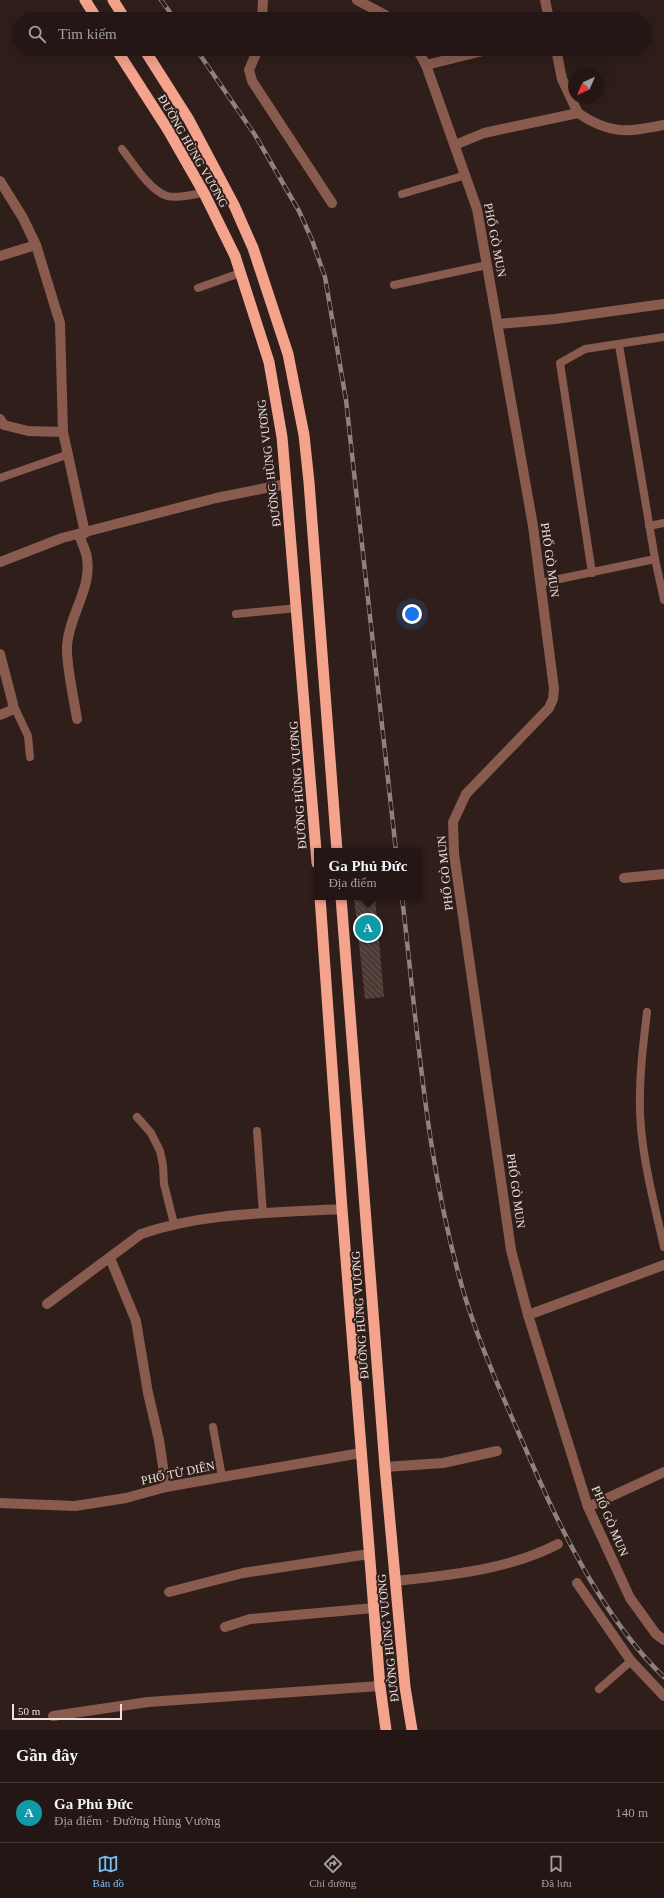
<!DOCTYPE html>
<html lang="vi">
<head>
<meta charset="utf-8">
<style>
	:root { --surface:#231614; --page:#2b1f1d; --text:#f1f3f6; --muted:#a39fa0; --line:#403534; --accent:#76c0f7 }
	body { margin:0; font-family:Georgia,serif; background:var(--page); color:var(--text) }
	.compass { position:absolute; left:568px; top:68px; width:36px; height:36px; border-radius:50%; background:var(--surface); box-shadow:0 4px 16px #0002; rotate:224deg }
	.scale { position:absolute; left:12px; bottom:10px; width:110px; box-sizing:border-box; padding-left:4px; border:2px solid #ece0dd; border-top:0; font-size:11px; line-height:14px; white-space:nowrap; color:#ece0dd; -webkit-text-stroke:3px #2f1e1a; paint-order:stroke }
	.you { position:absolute; left:412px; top:614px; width:14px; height:14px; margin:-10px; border:3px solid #fff; border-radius:50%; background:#1a73e8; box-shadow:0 0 0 6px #1a73e833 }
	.badge { display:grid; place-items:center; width:26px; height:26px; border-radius:50%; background:var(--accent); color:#fff; font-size:13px; font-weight:700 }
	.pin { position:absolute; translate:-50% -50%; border:2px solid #fff; box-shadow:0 1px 4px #0006 }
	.popup { position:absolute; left:314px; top:848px; width:108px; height:52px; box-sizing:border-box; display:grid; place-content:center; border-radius:0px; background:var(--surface); filter:drop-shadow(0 1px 3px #0005); font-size:13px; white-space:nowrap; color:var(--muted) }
	.popup b { font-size:15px; color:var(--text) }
	.popup::after { content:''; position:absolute; left:50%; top:100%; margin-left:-8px; border:8px solid transparent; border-top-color:var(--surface) }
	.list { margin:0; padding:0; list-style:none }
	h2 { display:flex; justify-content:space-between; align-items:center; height:52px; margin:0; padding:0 16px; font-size:17px }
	h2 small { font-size:13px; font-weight:400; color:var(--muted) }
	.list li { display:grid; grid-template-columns:26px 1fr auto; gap:12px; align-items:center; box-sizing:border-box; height:60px; padding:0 16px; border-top:1px solid var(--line) }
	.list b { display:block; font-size:15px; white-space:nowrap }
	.list p { margin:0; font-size:13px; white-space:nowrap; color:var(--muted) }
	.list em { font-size:13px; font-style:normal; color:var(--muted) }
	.icon { flex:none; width:22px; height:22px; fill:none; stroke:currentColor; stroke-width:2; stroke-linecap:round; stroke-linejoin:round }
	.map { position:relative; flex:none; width:664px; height:1730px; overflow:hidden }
	.search { position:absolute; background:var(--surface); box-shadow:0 4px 16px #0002; left:12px; right:12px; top:12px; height:44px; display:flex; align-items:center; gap:10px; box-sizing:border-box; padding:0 14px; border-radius:22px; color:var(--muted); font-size:15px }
	.sheet { height:112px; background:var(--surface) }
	nav { display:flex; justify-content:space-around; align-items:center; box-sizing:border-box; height:56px; border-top:1px solid var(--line); background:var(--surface); font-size:11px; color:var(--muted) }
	nav a { display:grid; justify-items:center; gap:2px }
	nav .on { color:var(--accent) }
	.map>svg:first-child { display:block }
</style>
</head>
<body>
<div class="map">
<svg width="664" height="1730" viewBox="0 0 664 1730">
	<defs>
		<pattern id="building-back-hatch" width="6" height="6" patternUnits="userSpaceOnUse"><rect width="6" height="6" fill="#4c3a35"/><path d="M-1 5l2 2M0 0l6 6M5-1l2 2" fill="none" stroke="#665652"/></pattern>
	</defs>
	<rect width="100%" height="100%" fill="#2f1e1a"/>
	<path fill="url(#building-back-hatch)" d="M354,897H375L384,997L365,999Z"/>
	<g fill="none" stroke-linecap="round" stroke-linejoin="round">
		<g stroke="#885b4e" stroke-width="8">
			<path d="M122,149C133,163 150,191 167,196C178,199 193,194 204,193"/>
			<path d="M402,194L466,175"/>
			<path d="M394,285L487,265"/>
			<path d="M198,288L240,273"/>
			<path d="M619,345L655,559"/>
			<path d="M0,478L69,454"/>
			<path d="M649,526L664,523"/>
			<path d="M592,573L560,363L585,349L664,337"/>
			<path d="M540,583L655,559L664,600"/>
			<path d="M236,614L297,608"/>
			<path d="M13,704L28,736L30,757"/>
			<path d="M647,1012C644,1039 640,1066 640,1094C638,1144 653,1198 664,1247"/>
			<path d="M137,1117L151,1133L160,1151L163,1165L164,1184L174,1224"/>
			<path d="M257,1131L263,1214"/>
			<path d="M213,1427L222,1477"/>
			<path d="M599,1689L631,1661"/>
		</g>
		<g stroke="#885b4e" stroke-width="10">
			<path d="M357,0L385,15L390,19"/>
			<path d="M545,0L549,19"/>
			<path d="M262,19L263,0"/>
			<path d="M258,49L249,70L252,81L332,203"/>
			<path d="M417,49L426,65L477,209L533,526L554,689L553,699L549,708L466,794L453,822L454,854L511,1250L528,1315L588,1507L630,1598L656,1634L664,1640"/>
			<path d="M556,49L562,79L578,113"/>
			<path d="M426,65L491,49"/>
			<path d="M455,145L484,133L578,113C610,135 627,132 664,125"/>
			<path d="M0,181L23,218L36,245L60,323L63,432L85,533"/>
			<path d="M0,256L36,245"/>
			<path d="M498,324L555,319L664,304"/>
			<path d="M0,419L4,425L28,431L63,432"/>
			<path d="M0,562L62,538L216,498L286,484"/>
			<path d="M0,654L13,704L12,710L0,715"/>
			<path d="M77,719C74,699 66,665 67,646C69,615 92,589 87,558C86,550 81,542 79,534"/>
			<path d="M624,878L664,874"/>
			<path d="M110,1258L136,1321L148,1393L159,1440L166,1487"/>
			<path d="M47,1304L141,1234C205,1212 275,1213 342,1209"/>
			<path d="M528,1315L664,1265"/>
			<path d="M385,1467L443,1463L497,1451"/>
			<path d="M588,1507L664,1472"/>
			<path d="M395,1581C450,1575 508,1570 558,1544"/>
			<path d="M577,1583L631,1661L664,1696"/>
			<path d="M169,1592L243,1573L369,1554"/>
			<path d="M225,1627L250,1619L374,1608"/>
			<path d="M53,1716L148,1702L380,1686"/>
		</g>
		<path stroke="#885b4e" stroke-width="10" d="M0,1503L75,1506L126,1498L166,1487L222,1477L361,1453"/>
		<g stroke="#f4a38c" stroke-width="11">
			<path d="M85,0L97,19"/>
			<path d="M113,0L125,19"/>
			<path d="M116,49L168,130L204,193L235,256L269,362L282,437L286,484L317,863"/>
			<path d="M144,49L189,120L234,205L253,248L288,354L304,435L309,482L337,851"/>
			<path d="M320,897L342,1209L380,1686L386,1730"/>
			<path d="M341,897L385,1467L405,1687L412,1730"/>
		</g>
		<defs>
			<g id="rail">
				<path d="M161,0L175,19"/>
				<path d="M196,49L255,135L299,211L312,240L325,277L346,400L396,851"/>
				<path d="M402,897C418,1032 426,1169 466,1300C485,1360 512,1417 537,1475C566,1541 611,1627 664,1677"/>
			</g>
		</defs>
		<use href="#rail" stroke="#8f817d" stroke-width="4.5"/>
		<use href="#rail" stroke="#2f1e1a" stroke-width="3" stroke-dasharray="9" stroke-linecap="butt"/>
	</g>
	<g text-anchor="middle" stroke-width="4" stroke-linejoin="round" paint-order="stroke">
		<g font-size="12" fill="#ece0dd" stroke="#2f1e1a">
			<text transform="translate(193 151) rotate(60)" y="4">ĐƯỜNG HÙNG VƯƠNG</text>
			<text transform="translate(495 240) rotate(79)" y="4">PHỐ GÒ MUN</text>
			<text transform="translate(269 463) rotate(-97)" y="4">ĐƯỜNG HÙNG VƯƠNG</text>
			<text transform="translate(550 560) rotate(82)" y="4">PHỐ GÒ MUN</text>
			<text transform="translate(298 785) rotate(-94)" y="4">ĐƯỜNG HÙNG VƯƠNG</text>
			<text transform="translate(445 873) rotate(-96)" y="4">PHỐ GÒ MUN</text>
			<text transform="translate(516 1191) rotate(82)" y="4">PHỐ GÒ MUN</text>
			<text transform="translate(360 1315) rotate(-94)" y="4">ĐƯỜNG HÙNG VƯƠNG</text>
			<text transform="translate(178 1473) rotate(-12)" y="4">PHỐ TỪ DIÊN</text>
			<text transform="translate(610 1521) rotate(67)" y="4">PHỐ GÒ MUN</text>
			<text transform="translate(388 1638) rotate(-96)" y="4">ĐƯỜNG HÙNG VƯƠNG</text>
		</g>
	</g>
</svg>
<svg class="compass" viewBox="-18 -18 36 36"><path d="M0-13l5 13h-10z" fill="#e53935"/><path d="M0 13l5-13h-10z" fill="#a39fa0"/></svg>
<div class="scale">50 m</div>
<div class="you"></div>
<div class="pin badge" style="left:368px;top:928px;background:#0f9aa8">A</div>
<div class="popup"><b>Ga Phủ Đức</b>Địa điểm</div>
<div class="search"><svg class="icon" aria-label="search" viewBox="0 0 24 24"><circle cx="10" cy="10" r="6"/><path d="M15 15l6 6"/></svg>Tìm kiếm</div>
</div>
<section class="sheet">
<h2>Gần đây<small></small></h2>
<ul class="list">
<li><span class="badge" style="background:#0f9aa8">A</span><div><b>Ga Phủ Đức</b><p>Địa điểm · Đường Hùng Vương</p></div><em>140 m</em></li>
</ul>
</section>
<nav>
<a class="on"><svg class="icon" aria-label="map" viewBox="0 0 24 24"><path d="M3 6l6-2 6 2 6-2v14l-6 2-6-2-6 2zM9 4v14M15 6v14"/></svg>Bản đồ</a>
<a><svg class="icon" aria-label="directions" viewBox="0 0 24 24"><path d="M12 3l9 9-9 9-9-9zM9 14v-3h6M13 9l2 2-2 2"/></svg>Chỉ đường</a>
<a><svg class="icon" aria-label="saved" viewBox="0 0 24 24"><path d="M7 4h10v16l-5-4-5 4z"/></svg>Đã lưu</a>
</nav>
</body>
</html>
